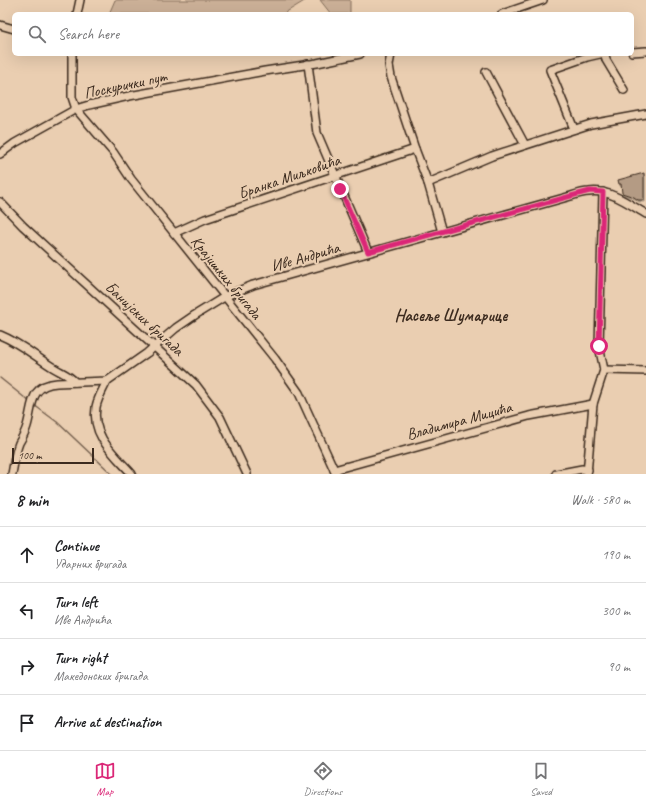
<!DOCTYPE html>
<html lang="en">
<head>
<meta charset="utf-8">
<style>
	:root { --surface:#fff; --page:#f2f2f2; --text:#202124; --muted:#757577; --line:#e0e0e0; --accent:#db2777 }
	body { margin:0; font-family:Caveat,sans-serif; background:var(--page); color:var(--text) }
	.scale { position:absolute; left:12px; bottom:10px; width:82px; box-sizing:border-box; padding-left:4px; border:2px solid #3b2a1e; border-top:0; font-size:11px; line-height:14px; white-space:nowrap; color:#3b2a1e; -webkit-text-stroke:3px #eaceb1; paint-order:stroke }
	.stop { position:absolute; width:12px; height:12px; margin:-9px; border:3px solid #db2777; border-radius:50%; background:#fff }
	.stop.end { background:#db2777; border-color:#fff; box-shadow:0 1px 4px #0008 }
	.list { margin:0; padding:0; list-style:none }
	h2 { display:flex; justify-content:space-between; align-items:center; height:52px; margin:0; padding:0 16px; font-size:17px }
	h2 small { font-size:13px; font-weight:400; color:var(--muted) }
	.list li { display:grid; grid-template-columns:26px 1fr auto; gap:12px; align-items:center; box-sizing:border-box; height:56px; padding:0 16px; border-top:1px solid var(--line) }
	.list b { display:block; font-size:15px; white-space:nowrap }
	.list p { margin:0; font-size:13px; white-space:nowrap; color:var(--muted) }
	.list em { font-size:13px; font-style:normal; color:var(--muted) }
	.icon { flex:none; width:22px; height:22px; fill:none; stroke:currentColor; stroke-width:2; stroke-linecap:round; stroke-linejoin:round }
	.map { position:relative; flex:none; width:646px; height:474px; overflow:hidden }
	.search { position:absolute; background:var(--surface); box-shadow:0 4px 16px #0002; left:12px; right:12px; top:12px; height:44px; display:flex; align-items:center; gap:10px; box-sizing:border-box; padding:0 14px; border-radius:6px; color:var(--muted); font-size:15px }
	.sheet { height:276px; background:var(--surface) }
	nav { display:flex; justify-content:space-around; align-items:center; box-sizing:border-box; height:56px; border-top:1px solid var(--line); background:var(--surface); font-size:11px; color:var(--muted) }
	nav a { display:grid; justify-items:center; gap:2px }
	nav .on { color:var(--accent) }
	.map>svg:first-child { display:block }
</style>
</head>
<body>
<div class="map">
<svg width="646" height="474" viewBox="0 0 646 474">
	<defs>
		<filter id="shadow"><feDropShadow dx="1" dy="2" stdDeviation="0" flood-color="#0004"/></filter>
	</defs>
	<rect width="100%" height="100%" fill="#eaceb1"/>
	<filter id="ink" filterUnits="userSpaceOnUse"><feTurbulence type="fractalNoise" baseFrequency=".025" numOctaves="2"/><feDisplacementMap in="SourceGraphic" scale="8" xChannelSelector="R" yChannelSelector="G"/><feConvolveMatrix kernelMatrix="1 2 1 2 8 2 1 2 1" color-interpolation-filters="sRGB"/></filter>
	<g filter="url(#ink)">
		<g fill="#cbb097" stroke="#836d5a">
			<path d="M115,0H306L283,14H109Z"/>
			<path d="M320,0H350V14H331Z"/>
		</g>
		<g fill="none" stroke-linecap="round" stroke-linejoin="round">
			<g stroke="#776250" stroke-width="1.5">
				<path d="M0,378L30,402"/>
				<path d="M34,405L57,422L112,474"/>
			</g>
		</g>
		<path fill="#b49b84" stroke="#3b2a1e" filter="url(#shadow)" d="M644,173V200H638L634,197L622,193L621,184H619L618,180Z"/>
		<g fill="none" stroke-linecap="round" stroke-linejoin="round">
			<defs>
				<g id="minor">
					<path d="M77,14L80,0"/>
					<path d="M502,14L543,0"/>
					<path d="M0,25L14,29"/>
					<path d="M632,52L646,51"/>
					<path d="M72,54V97L76,109L113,152L131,179L275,359L299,393L336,474"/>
					<path d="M391,54L389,65L391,77L415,149L428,183L442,232"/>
					<path d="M605,54L606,60L624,90"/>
					<path d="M308,64L317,133L368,252"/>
					<path d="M486,72L525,145"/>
					<path d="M574,129L550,70L587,57L600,54"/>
					<path d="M0,154L15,143L76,109L89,105L129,96L265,71L317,63L360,54"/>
					<path d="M428,183L492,156L591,124L646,114"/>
					<path d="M0,202L23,226L196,385L220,417L247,474"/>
					<path d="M174,233L205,219L415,149"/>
					<path d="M0,335C20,343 36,357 54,368C62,373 69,375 75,382"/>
					<path d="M604,370L646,371"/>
					<path d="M107,381C103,390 98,397 96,407C91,436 115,455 132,474"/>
					<path d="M334,470L529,416L593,404"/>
					<path d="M12,474C14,464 15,453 19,443C22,438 25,433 27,426C33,406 29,385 57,383L107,381L147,353L176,328L195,315L226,296L253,285L571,196C577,194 583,192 589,192C610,189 629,204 646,214"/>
					<path d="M556,474L582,469L588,470"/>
					<path d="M587,474L593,404L604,370L599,346L603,192"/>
				</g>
			</defs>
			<use href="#minor" stroke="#3b2a1e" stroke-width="10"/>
			<use href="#minor" stroke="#eaceb1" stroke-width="7"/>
		</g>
	</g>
	<g fill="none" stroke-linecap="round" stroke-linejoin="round" filter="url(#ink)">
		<path stroke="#db2777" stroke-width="5" d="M340,189L368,252L571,196L590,191L603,192L599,346"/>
	</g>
	<g text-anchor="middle" stroke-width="4" stroke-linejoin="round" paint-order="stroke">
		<g font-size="16" fill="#3b2a1e" stroke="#eaceb1">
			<text transform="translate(125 84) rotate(-12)" y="6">Поскурички пут</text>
			<text transform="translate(289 176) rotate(-19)" y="6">Бранка Миљковића</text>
			<text transform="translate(305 256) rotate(-16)" y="6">Иве Андрића</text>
			<text transform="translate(227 277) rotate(51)" y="6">Крајишких бригада</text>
			<text transform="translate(145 318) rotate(43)" y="6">Банијских бригада</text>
			<text transform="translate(459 420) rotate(-15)" y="6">Владимира Мицића</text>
		</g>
		<g font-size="17" font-weight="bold" fill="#3b2a1e" stroke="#eaceb1">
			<text x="451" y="321">Насеље Шумарице</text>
		</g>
	</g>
</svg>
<div class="scale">100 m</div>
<div class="stop" style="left:599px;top:346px"></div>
<div class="stop end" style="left:340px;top:189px"></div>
<div class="search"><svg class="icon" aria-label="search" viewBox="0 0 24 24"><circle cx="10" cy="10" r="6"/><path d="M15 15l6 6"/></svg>Search here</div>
</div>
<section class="sheet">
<h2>8 min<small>Walk · 580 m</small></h2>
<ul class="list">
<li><svg class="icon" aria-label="ahead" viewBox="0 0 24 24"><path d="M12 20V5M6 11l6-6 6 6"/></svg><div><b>Continue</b><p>Ударних бригада</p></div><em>190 m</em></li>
<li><svg class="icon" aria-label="left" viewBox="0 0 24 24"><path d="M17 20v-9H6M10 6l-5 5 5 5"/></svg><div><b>Turn left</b><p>Иве Андрића</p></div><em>300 m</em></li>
<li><svg class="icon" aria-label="right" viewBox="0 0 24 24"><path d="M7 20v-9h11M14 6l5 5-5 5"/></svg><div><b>Turn right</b><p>Македонских бригада</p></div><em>90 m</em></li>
<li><svg class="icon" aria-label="arrive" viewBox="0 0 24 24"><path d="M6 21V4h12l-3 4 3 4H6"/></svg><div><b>Arrive at destination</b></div></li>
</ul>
</section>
<nav>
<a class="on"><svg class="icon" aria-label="map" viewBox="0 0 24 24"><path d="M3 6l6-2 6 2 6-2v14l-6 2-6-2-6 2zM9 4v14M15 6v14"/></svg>Map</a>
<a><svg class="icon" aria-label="directions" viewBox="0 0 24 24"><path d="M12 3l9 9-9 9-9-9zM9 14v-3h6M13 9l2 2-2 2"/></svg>Directions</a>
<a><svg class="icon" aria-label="saved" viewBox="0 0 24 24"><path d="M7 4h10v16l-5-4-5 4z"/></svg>Saved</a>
</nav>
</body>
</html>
